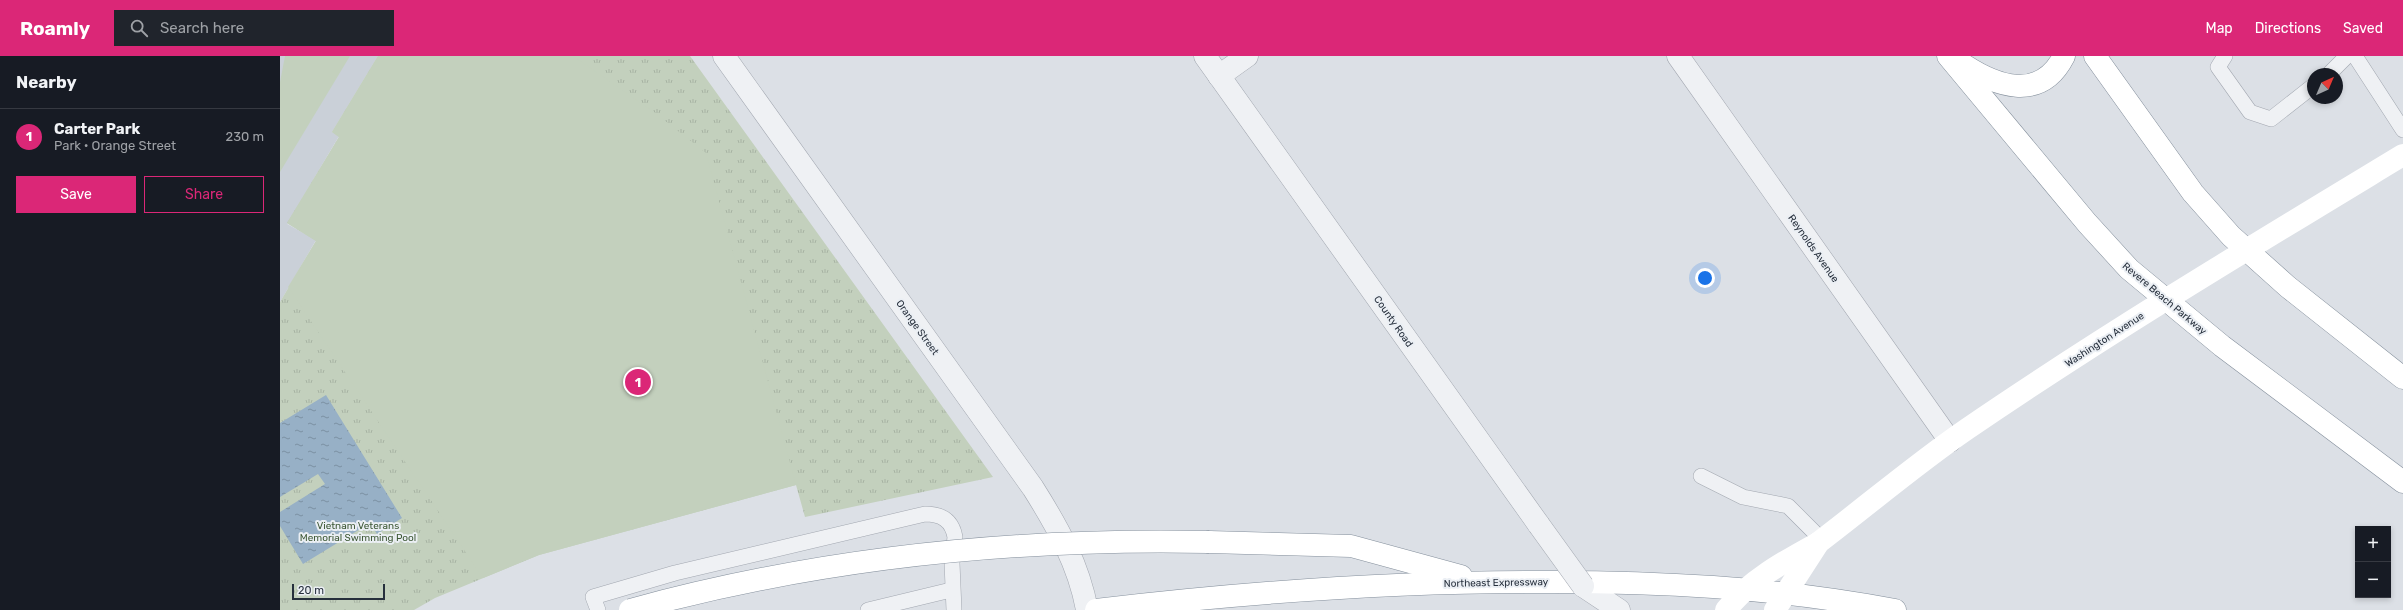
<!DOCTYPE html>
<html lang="en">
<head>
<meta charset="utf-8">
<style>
	:root { --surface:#171b24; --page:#20242c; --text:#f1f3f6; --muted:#9ea1a6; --line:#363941; --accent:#db2777 }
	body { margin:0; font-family:Rubik,sans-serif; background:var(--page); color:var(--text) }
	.controls { position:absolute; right:12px; bottom:12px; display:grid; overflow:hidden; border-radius:0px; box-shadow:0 2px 6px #0003 }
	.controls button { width:36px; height:36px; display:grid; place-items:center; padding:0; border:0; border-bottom:1px solid var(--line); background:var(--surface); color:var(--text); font:20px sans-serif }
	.compass { position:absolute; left:2027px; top:12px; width:36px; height:36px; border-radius:50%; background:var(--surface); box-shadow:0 2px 6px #0003; rotate:44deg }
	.scale { position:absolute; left:12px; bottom:10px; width:93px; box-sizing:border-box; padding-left:4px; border:2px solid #262f3c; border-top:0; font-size:11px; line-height:14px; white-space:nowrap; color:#262f3c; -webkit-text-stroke:3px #ebeff4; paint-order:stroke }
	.you { position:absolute; left:1425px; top:222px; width:14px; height:14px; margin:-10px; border:3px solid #fff; border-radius:50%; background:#1a73e8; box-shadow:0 0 0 6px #1a73e833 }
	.badge { display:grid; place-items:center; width:26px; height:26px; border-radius:50%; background:var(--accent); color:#fff; font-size:13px; font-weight:700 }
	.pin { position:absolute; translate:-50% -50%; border:2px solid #fff; box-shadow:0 1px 4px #0006 }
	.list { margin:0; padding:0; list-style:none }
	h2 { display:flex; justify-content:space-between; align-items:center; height:52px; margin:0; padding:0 16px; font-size:17px }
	h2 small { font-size:13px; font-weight:400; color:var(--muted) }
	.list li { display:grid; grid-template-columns:26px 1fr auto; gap:12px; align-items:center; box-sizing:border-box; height:56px; padding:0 16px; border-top:1px solid var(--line) }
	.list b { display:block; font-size:15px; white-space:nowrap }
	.list p { margin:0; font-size:13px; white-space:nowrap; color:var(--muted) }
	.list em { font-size:13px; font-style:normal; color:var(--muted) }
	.actions { display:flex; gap:8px; padding:12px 16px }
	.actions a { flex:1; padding:9px 0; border:1px solid var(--accent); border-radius:0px; text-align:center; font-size:14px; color:var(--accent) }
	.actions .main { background:var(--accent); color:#fff }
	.icon { flex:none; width:22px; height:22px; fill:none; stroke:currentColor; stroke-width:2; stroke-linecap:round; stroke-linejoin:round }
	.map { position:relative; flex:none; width:2123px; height:554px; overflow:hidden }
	header { display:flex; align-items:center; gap:24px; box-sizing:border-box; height:56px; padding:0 20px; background:var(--accent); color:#fff }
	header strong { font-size:19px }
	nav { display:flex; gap:22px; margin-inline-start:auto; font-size:14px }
	.search { width:280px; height:36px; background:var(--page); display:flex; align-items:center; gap:10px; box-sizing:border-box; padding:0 14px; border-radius:0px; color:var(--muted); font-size:15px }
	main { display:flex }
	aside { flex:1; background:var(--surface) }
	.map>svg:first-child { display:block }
</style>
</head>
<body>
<header>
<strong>Roamly</strong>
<div class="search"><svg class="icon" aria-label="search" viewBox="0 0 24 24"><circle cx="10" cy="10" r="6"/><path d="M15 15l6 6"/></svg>Search here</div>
<nav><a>Map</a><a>Directions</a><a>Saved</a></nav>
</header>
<main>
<aside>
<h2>Nearby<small></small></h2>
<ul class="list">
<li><span class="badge">1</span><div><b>Carter Park</b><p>Park · Orange Street</p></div><em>230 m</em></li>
</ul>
<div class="actions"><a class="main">Save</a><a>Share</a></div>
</aside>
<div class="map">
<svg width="2123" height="554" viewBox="0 0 2123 554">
	<defs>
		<pattern id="grass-tufts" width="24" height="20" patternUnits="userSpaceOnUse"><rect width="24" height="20" fill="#c3d0bd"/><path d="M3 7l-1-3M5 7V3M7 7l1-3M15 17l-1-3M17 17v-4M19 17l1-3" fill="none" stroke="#a7b3a3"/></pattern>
		<pattern id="water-ripples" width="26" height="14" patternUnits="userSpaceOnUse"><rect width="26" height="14" fill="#97b0c6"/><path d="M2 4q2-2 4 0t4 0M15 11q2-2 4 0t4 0" fill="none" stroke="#7b90a2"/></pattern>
	</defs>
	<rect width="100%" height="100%" fill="#dce0e6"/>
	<path fill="#cad0d8" d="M0,0H98L52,76L59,80L7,168L36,184L0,246Z"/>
	<path fill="url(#grass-tufts)" d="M98,0H410L713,421L525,461L516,429L259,499L155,542L134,554H0V246L36,185L7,167L59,81L52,76Z"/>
	<g fill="#c3d0bd">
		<path d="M5,0H70L0,116V26Z"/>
		<path d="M98,0H293L374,56L426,97L516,429L259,499L203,522L8,231L36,185L7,167L59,81L52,76Z"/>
	</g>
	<path fill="url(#water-ripples)" d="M46,339L122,462L97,478L90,467L23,508L0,470V456L45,428L38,418L0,441V367Z"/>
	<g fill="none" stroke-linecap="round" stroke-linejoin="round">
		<defs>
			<g id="service">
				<path d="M1945,0L1938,11L1970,56L1991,63L2033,30"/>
				<path d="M2075,0L2123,74"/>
				<path d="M2049,18L2067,0"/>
				<path d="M1421,420L1463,441L1508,450L1542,484"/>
				<path d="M318,554L313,541L395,517L645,458C661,458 672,464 675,481L672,507L674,554"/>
				<path d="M588,554L671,534"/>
			</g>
			<g id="minor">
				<path d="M444,0L753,432C777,470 799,509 807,554"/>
				<path d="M925,0L1259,469"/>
				<path d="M1398,0L1670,385"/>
				<path d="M939,20L967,0"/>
				<path d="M1303,530L1339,554"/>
			</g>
			<g id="trunk">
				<path d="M1668,0L1807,167L1849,213L1942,290L2123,426"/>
				<path d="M1815,0L1913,137L1951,180L2008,231L2123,322"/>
				<path d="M1681,7C1715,30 1760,47 1784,0"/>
			</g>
			<g id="motorway">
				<path d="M929,486L1071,490L1181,520"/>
				<path d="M816,554C960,537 1105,526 1250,526C1373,525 1494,531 1615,554"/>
			</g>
		</defs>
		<use href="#service" stroke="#a2a7b0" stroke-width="16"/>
		<use href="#minor" stroke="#a2a7b0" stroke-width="23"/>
		<use href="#trunk" stroke="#848f9c" stroke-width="23"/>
		<use href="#motorway" stroke="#848f9c" stroke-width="23"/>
		<use href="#service" stroke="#eff1f4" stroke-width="15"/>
		<use href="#minor" stroke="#eff1f4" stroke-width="22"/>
		<path stroke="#fff" stroke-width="22" d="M1538,487C1588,449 1636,408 1687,373C1829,276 1976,188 2123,99"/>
		<use href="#trunk" stroke="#fff" stroke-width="22"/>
		<use href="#motorway" stroke="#fff" stroke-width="22"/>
		<defs>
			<path id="minor-bridge" d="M1259,469L1303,530"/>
			<path id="motorway-bridge" d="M350,554C539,502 733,482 929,486"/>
		</defs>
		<use href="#minor-bridge" stroke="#a2a7b0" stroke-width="23" stroke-linecap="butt"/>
		<use href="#motorway-bridge" stroke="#848f9c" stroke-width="23" stroke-linecap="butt"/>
		<use href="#minor-bridge" stroke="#eff1f4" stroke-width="22"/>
		<g stroke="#fff" stroke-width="22">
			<path d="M1446,554C1470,524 1505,505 1538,487"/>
			<path d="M1495,554L1537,489"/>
		</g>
		<use href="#motorway-bridge" stroke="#fff" stroke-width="22"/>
	</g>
	<g text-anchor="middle" stroke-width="4" stroke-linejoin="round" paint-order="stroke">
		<g font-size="10" fill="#262f3c" stroke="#ebeff4">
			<text transform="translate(1534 192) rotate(55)" y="4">Reynolds Avenue</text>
			<text transform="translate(1885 242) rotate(40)" y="4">Revere Beach Parkway</text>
			<text transform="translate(1114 265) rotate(55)" y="4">County Road</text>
			<text transform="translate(638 271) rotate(54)" y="4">Orange Street</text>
			<text transform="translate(1824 283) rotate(-33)" y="4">Washington Avenue</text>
			<text transform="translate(1216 526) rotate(-1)" y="4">Northeast Expressway</text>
		</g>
		<g font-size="10" fill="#3c5734" stroke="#ebeff4">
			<text x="78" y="473">Vietnam Veterans<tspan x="78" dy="12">Memorial Swimming Pool</tspan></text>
		</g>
	</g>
</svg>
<div class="controls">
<button>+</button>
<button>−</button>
</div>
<svg class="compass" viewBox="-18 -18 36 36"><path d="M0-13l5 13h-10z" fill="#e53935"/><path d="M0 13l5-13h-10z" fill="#9ea1a6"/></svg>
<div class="scale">20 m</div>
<div class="you"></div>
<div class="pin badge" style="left:358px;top:326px">1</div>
</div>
</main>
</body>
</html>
